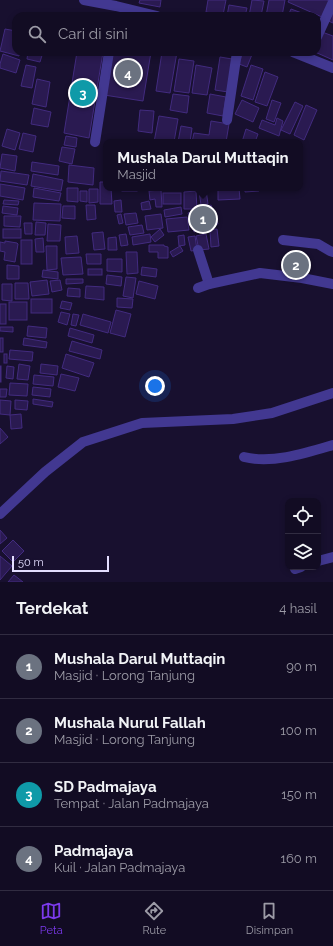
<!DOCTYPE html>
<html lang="id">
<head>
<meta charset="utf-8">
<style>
	:root { --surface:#120c23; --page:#1f1a30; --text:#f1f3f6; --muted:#9c9ba6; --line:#312c41; --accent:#7c3aed }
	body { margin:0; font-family:Raleway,sans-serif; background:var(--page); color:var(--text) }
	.controls { position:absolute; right:12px; bottom:12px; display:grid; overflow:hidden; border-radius:8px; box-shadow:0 2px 6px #0003 }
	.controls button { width:36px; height:36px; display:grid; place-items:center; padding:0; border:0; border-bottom:1px solid var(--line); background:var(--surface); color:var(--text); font:20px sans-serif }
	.scale { position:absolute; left:12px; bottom:10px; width:97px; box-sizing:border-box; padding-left:4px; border:2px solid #e4deff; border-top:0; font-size:11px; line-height:14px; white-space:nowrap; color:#e4deff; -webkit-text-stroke:3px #18102f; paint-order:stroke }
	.you { position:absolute; left:155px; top:386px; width:14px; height:14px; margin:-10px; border:3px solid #fff; border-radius:50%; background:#1a73e8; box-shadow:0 0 0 6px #1a73e833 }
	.badge { display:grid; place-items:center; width:26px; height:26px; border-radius:50%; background:var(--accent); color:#fff; font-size:13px; font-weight:700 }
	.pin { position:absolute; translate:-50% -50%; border:2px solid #fff; box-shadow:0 1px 4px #0006 }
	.popup { position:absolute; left:103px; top:139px; width:200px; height:52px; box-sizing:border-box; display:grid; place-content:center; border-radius:8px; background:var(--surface); filter:drop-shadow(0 1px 3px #0005); font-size:13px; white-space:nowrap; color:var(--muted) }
	.popup b { font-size:15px; color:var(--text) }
	.popup::after { content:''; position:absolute; left:50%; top:100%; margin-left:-8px; border:8px solid transparent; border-top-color:var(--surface) }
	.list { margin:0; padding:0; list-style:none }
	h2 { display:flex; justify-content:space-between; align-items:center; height:52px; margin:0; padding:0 16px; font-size:17px }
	h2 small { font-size:13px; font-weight:400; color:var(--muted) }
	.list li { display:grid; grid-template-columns:26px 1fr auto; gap:12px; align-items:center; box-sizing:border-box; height:64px; padding:0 16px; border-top:1px solid var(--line) }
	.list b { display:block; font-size:15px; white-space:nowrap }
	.list p { margin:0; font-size:13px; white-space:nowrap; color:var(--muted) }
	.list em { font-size:13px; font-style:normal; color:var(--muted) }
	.icon { flex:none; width:22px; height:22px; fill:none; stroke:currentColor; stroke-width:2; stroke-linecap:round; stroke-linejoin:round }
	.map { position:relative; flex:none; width:333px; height:582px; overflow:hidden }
	.search { position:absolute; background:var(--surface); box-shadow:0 2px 6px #0003; left:12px; right:12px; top:12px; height:44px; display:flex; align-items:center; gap:10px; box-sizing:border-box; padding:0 14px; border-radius:12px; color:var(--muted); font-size:15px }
	.sheet { height:308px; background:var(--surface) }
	nav { display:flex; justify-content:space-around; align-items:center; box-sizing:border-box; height:56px; border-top:1px solid var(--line); background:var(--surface); font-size:11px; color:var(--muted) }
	nav a { display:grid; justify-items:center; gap:2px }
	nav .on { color:var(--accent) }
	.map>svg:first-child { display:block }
</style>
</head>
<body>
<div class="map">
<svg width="333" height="582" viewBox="0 0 333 582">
	<rect width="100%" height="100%" fill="#18102f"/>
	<g fill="#2a1a51" stroke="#422b7f">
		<path d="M140,0H161L160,7L139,3Z"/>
		<path d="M208,0H226L223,15L206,12Z"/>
		<path d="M252,0L264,1L261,16H249Z"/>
		<path d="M269,0H285L282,16H266Z"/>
		<path d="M289,0H327L329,1L322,17L288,2Z"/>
		<path d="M229,5L247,8L245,16H227Z"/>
		<path d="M333,7V23L326,20Z"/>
		<path d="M291,9L310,16H288Z"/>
		<path d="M5,29L16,31V52H20L19,56L0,51Z"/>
		<path d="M322,32L333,36V60L315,52H317V44Z"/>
		<path d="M28,52H43L40,62L27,59Z"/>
		<path d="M77,52H103L89,138L64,133Z"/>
		<path d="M111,52H151L143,101L104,95Z"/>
		<path d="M162,52H177L170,93L156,91Z"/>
		<path d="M243,52H253L247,67L239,64Z"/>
		<path d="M3,54L20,60L16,73L0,68V64Z"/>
		<path d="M220,57L232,59L228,92L215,90Z"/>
		<path d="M179,59L194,61L189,93L174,91Z"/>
		<path d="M26,65L36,67L32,88L21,86Z"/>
		<path d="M196,65L212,68L207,95L192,93Z"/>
		<path d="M251,65L263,69L253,100L241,96Z"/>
		<path d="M265,72L278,77L267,106L255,102Z"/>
		<path d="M37,79L50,82L46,107L32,104Z"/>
		<path d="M173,94L189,96L187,113L170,110Z"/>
		<path d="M210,94L226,97L223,116L207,113Z"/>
		<path d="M242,100L259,108L253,122L235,114Z"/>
		<path d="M272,100L281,103L274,122L266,119Z"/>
		<path d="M295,102L303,106L290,134L281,130Z"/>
		<path d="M306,105L317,110L304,140L294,135Z"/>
		<path d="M34,108L51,112L48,127L31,124Z"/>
		<path d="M140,110L154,111L152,133L138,131Z"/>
		<path d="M159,116L178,119L174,142H154Z"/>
		<path d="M277,118L283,121L279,136L259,128L262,120L275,125Z"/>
		<path d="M211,121L229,124L226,142H192L194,133L209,135Z"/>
		<path d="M181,126L192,128L190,142H178Z"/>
		<path d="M7,129L20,133L15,150L2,146Z"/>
		<path d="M246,129L258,134L255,142H242Z"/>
		<path d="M23,133L36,136L33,152L19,149Z"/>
		<path d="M66,136L77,138L76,147L64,145Z"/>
		<path d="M62,147L75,149L72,164L59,161Z"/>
		<path d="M2,154L17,156L15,171L0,168Z"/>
		<path d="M32,162L59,166L58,175L31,171Z"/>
		<path d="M69,165L94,168L93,185L68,182Z"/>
		<path d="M1,171L29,175L27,185L0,181Z"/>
		<path d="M33,174L63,180L61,191L31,186Z"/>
		<path d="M100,182H106V188H111L112,204H100Z"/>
		<path d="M0,184L25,188L23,200L0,196Z"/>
		<path d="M34,188L61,193L59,201L33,197Z"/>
		<path d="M67,188H78V202L67,201Z"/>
		<rect x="122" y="188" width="15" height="3"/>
		<path d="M218,188H239L240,199L218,200Z"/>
		<path d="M245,188H258L259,191L245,192Z"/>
		<path d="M89,189H98V202L89,203Z"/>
		<path d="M161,190L162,207H156L155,199L150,200L149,191Z"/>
		<path d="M206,190L208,204L201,205L199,191Z"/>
		<path d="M80,191H87V202L80,201Z"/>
		<path d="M196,191L197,209H184V192Z"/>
		<rect x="163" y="193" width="18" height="11"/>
		<path d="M4,200L19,201L18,205L3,204Z"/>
		<path d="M121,200L122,212H115L114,201Z"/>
		<path d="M149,201L151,209L142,210L141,203Z"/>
		<path d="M34,203L61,204L60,221L33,220Z"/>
		<path d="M86,205H95L96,219L87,220Z"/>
		<path d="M211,205L218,224L194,232L188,213Z"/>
		<path d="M3,206L18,208L17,215L2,213Z"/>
		<path d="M63,206H75V219L62,218Z"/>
		<path d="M181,207L182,214L165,217L164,210Z"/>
		<path d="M136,213L138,223L126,225L124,214Z"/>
		<path d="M121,214L123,223L119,224L117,215Z"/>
		<path d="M161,214L163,228L147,230L145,216Z"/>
		<path d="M4,216H21L20,227L4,226Z"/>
		<path d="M187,217L189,230L168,232L166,219Z"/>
		<path d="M36,222L46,223L45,235H35Z"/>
		<path d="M24,223H32V234H25Z"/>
		<path d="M48,224L61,225L60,241H47Z"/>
		<path d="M142,225L144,233L130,235L128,227Z"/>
		<rect x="3" y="229" width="18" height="9"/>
		<path d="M160,229L164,235L155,242L151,237Z"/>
		<path d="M217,229L219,246L211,247L210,230Z"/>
		<path d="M103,232L105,249L94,250L92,233Z"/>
		<path d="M126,234L128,245L121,246L119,235Z"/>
		<path d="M150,234L151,242L133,245L132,237Z"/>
		<path d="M206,234L209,249L199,250L196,236Z"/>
		<path d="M184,235L185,245L179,246L178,236Z"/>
		<path d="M77,236L79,253L66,254L65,237Z"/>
		<path d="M195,236L197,250L191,251L188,237Z"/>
		<path d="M116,237L117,250H108V238Z"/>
		<path d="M43,238L44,252H36L35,239Z"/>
		<rect x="21" y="240" width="11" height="24"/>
		<path d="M5,241L17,243L18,244L15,262L4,260L5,252L0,251V242L5,243Z"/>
		<path d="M149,245H164V246L168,247V258H158V252H149Z"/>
		<path d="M46,246H57V269L47,270Z"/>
		<path d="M180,246L183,251L173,257L170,252Z"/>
		<path d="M126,252H137L138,273L127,274Z"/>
		<path d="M86,254H101V264H87Z"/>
		<path d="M81,257L83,274L63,275L61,258Z"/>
		<path d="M107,259H122V272L107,271Z"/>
		<path d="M290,259H302V272L290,271Z"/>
		<path d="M7,265L19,266V279H7Z"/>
		<path d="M142,267L157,269L156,277L141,275Z"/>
		<rect x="88" y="269" width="14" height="6"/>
		<path d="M43,270L58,272V279L42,277Z"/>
		<path d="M107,275L122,277L121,286L106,284Z"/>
		<path d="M126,277L136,278L133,298L123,296Z"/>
		<path d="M66,279H83V283L66,284Z"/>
		<path d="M47,280L49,294L32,296L30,282Z"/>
		<path d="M60,280L62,290L52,292L50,281Z"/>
		<path d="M139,281L158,286L155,299L136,294Z"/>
		<path d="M15,283H28L29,299H15Z"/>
		<path d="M2,284H12V301L2,300Z"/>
		<path d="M86,286L104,287V300L85,298Z"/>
		<path d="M68,288L80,289V297L67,296Z"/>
		<path d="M117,298L133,299L132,308L117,307Z"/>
		<rect x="31" y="299" width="21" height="14"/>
		<path d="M62,301L72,303L70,310L60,308Z"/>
		<rect x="9" y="302" width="18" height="18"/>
		<rect x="0" y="304" width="6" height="20"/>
		<path d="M116,310L131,314L125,337L110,333Z"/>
		<path d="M61,312L70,314L67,325L58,322Z"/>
		<path d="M73,314L79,315L76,326L71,325Z"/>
		<path d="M83,314L111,322L108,333L80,325Z"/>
		<path d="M28,326L47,328L46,338L27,336Z"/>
		<path d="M0,327H13V332L0,331Z"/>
		<path d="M70,328L94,335L92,343L68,336Z"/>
		<rect x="0" y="338" width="3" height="14"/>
		<path d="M24,338L47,342L46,348L23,345Z"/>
		<path d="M72,341L102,350L100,359L69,351Z"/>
		<path d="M10,350L33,352L32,361L9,359Z"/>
		<rect x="4" y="354" width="3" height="9"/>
		<path d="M66,354L94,363L89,377L62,368Z"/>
		<path d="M19,364L30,366L28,380L17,379Z"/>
		<path d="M41,364L58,366L57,375L40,373Z"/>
		<rect x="0" y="366" width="1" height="16"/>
		<path d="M7,366L14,367L13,379L6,378Z"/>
		<path d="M61,374L79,378L75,391L58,387Z"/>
		<path d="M34,375L54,377L53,386L33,384Z"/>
		<path d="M10,383L28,384L27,396L9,395Z"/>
		<path d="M33,387L51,389L50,397L32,395Z"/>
		<path d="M0,389H7L6,397H0Z"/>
		<path d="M33,399L53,402L52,407L33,404Z"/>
		<path d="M0,400L11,401L10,415L0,414Z"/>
		<path d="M15,400L28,401L27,410L15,409Z"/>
		<path d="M21,414L22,428L11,429L10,415Z"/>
		<path d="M0,428L8,437L0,444Z"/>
		<path d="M0,530L7,538L0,544Z"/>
		<path d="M13,540L24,551L13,562L2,551Z"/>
		<path d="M0,556L12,566L0,580Z"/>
		<path d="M14,575L23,582H8Z"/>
	</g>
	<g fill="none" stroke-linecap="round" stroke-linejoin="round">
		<g stroke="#423891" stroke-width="10">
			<path d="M84,0L116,6L157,16"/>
			<path d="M317,37L333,2"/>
			<path d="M293,52L333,68"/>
			<path d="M227,120L237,52"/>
			<path d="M95,142L109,52"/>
			<path d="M283,240L318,244L330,251L333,252"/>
			<path d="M198,250L209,284"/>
			<path d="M198,288L209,284L260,273L302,278L333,284"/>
			<path d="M244,457C272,464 306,453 333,445"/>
			<path d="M0,514L45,472L83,442L142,423L233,419L272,413L333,393"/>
			<path d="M318,561L333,557"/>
			<path d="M295,569L301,567"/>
		</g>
	</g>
</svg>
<div class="controls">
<button><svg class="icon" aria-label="locate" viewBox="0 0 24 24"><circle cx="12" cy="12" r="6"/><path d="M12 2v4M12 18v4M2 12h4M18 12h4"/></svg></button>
<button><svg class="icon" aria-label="layers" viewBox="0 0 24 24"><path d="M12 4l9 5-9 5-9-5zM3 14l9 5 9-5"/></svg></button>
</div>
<div class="scale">50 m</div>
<div class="you"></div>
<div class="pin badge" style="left:203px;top:219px;background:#6b7280">1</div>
<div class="popup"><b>Mushala Darul Muttaqin</b>Masjid</div>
<div class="pin badge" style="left:296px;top:265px;background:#6b7280">2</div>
<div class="pin badge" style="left:83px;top:93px;background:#0f9aa8">3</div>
<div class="pin badge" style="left:128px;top:73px;background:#6b7280">4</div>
<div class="search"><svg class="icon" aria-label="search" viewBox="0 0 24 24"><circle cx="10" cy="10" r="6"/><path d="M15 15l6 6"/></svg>Cari di sini</div>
</div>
<section class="sheet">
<h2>Terdekat<small>4 hasil</small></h2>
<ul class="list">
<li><span class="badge" style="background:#6b7280">1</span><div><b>Mushala Darul Muttaqin</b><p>Masjid · Lorong Tanjung</p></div><em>90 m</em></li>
<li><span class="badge" style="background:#6b7280">2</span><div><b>Mushala Nurul Fallah</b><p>Masjid · Lorong Tanjung</p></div><em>100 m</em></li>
<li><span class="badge" style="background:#0f9aa8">3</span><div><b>SD Padmajaya</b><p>Tempat · Jalan Padmajaya</p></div><em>150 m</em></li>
<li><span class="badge" style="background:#6b7280">4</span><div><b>Padmajaya</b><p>Kuil · Jalan Padmajaya</p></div><em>160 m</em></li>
</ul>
</section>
<nav>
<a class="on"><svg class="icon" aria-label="map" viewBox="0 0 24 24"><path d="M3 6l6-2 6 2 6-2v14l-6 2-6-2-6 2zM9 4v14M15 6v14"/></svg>Peta</a>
<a><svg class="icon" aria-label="directions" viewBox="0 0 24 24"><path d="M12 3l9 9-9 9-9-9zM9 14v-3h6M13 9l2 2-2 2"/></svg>Rute</a>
<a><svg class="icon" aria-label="saved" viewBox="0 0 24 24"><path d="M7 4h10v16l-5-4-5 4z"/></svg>Disimpan</a>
</nav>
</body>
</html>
